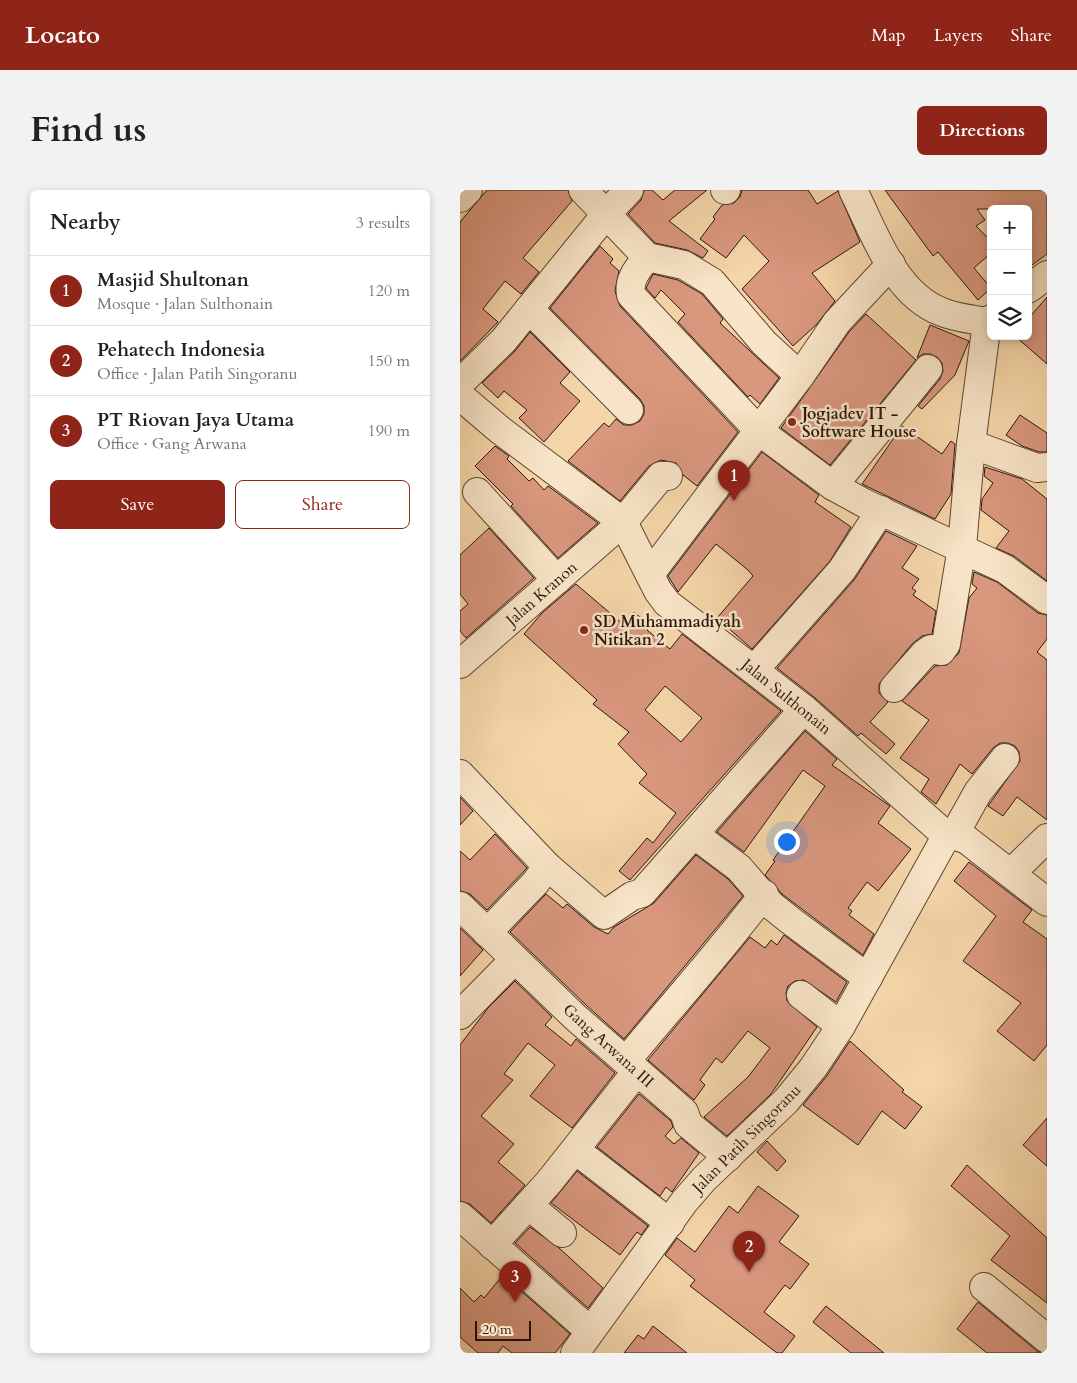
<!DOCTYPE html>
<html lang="en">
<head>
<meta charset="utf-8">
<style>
	:root { --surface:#fff; --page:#f2f2f2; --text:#222; --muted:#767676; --line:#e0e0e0; --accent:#8f2418 }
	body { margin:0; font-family:Cardo,serif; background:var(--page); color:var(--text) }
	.controls { position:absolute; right:15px; top:15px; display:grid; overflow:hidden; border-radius:8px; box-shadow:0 2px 8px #0003 }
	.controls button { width:45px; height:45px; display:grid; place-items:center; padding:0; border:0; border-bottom:1px solid var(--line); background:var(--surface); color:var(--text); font:25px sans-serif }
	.scale { position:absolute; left:15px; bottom:12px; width:56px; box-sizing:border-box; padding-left:5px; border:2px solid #2a160d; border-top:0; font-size:14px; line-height:18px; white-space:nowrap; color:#2a160d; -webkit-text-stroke:4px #f8e4c7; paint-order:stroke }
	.you { position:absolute; left:326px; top:651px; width:18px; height:18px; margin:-12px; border:4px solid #fff; border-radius:50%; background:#1a73e8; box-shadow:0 0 0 8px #1a73e833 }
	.badge { display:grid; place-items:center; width:32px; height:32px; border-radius:50%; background:var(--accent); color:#fff; font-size:16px; font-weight:700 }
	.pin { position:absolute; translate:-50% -41px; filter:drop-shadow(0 1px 2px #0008) }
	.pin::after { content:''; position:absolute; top:26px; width:18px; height:15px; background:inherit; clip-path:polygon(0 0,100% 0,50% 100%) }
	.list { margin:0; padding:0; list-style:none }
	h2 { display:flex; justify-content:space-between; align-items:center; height:65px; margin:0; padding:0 20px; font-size:21px }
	h2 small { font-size:16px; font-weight:400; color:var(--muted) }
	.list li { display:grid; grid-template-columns:32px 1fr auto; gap:15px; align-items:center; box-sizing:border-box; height:70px; padding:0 20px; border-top:1px solid var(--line) }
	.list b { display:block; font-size:19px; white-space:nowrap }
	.list p { margin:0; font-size:16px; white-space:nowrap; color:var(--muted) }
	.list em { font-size:16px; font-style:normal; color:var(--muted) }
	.actions { display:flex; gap:10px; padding:15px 20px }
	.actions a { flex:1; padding:11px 0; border:1px solid var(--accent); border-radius:8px; text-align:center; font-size:18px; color:var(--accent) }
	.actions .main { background:var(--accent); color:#fff }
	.icon { flex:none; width:28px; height:28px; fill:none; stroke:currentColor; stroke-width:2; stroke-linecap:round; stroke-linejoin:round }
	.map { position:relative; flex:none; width:587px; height:1163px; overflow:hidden; border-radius:8px }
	header { display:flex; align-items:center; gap:30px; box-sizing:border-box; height:70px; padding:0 25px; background:var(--accent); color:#fff }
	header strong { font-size:24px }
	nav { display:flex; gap:28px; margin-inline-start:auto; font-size:18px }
	.intro { display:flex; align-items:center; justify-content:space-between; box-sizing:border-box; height:120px; padding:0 30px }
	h1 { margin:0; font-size:35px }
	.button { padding:12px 22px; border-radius:8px; background:var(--accent); color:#fff; font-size:18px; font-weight:700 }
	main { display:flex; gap:30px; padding:0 30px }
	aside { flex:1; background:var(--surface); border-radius:8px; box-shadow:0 2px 8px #0003 }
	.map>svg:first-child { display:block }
</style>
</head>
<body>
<header>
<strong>Locato</strong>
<nav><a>Map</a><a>Layers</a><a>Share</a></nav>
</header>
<div class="intro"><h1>Find us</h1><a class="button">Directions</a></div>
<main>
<aside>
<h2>Nearby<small>3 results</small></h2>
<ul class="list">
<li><span class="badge">1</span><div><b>Masjid Shultonan</b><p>Mosque · Jalan Sulthonain</p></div><em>120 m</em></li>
<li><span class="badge">2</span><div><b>Pehatech Indonesia</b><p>Office · Jalan Patih Singoranu</p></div><em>150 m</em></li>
<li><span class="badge">3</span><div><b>PT Riovan Jaya Utama</b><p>Office · Gang Arwana</p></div><em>190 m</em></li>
</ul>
<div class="actions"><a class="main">Save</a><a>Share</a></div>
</aside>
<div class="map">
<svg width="587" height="1163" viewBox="0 0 587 1163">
	<rect width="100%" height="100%" fill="#f5d6a9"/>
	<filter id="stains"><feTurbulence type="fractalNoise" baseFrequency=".004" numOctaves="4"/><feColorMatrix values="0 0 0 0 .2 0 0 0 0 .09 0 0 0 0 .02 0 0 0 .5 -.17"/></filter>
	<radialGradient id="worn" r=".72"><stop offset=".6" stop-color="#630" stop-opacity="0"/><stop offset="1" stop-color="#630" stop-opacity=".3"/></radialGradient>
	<g fill="#d9977e" stroke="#2a160d" fill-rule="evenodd">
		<path d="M27,0H108L112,11L63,68L79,82L61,104L45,91L23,119L38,132L0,171V32Z"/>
		<path d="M184,0H192L203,10L215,0H247L209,31L248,61L243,68L227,60L195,53L168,24L181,10Z"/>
		<path d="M282,0H348L357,14L378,1L400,52L352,83L375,111L357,134L333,156L282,99L309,71L284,45L266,68L240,49L255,29L253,27L262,15L274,13L280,7Z"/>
		<path d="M425,0H587V64L568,78V19H517L525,30L516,36L531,51V63L514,78L531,98L518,110L478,62L473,66Z"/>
		<path d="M140,56L153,69L150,73L159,81L155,101L160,116L278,242L237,296L223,285L216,273L201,270L189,276L160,311L108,271L144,233L149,237L156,229L164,235H172L180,231L184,224V216L180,209L90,118Z"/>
		<path d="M193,84L218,90L242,104L263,129L260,133L319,188L300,214L290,205L288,207L218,132L225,124L201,100L195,108L186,98Z"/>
		<path d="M587,107V174L555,146H568V129Z"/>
		<path d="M406,124L456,170L370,275L321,238L389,142Z"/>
		<path d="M470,135L509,151L495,185L462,219L458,216L480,189L483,181L482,173L477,167L470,164H463L457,168Z"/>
		<path d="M70,142L110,182L100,193L120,211L84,252L59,228L67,220L44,201L38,208L22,193L55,161Z"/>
		<path d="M560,225L587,243V262H579L562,256L546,245Z"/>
		<path d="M442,236L482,264L491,251L495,254L491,304L475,329L402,294Z"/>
		<path d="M35,256L49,266L47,269L69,291L73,288L84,300L88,296L138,333L98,368L51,316L53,314L15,276Z"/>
		<path d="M302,262L359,305L355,312L391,337L370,371L292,459L257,428L293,386L288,380L256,354L218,402L208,386Z"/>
		<path d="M525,277L562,289L587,309V391L554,366L536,358L549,341L521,320L522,309L533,293L524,286Z"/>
		<path d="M29,338L74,388L6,448L0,441V421L8,414L0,404V365Z"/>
		<path d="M426,341L457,356L442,378L459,389L452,398L456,401L453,405L476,421L472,444L462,446L452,454L419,494V503L428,512L410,532L435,554L426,564L401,543L398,546L354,507L317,478L394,390Z"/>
		<path d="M514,382L537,392L578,423L587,425V449L577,462L587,470V630L557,607L543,626L528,616L560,571L559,562L555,556L548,553H540L533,558L512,584L500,574L476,614L461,602L469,589L440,568L469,530L442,511L475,476L487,475L499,463L509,408L517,398L512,394Z"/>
		<path d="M116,394L164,435L174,422L191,436L187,440L210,459L222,444L321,521L170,690L159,681L187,648L193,653L216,623L179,593L187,584L158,554L169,542L133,514L137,510L64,444L82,423ZM205,496L242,528L221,552L185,520Z"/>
		<path d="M345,541L377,569L372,575L430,616L418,633L451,659L418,701L407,692L388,718L392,721L389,725L414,744L403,765L322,704L305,685L315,671L313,670L365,596L343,580L284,662L257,642Z"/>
		<path d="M0,607L13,621L0,635Z"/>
		<path d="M35,644L67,678L27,720L10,704L0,701V661L10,670Z"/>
		<path d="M236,665L268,689L283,706L164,849L126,815L50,742L86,704L103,718L107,714L134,737L148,744L154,737L194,713Z"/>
		<path d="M509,672L572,720L563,732L587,749V855L574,871L537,841L561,813L503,771L536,726L494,691Z"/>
		<path d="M0,738L23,760L0,786Z"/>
		<path d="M324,745L387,792L376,812L344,790L335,791L328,796L326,803L327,811L357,837L311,904L267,946L244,927L288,887L310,858L288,841L262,873L256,868L240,890L245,895L234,910L188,870L290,747L305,758L311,750L317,755Z"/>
		<path d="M55,791L92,827L85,835L111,856L116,849L155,883L112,938L70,906L95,875L68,853L44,884L53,890L21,926L54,954L38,972L65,995L31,1033L10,1014L0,1011V855L28,818Z"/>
		<path d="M390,851L444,900L442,902L462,917L445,939L422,921L398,955L343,915L366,887Z"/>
		<path d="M179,904L211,931L213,937L205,946L214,954L221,948L239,963L212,1002L206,997L200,1006L137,957Z"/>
		<path d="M587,928V976L563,955Z"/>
		<path d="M307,951L326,971L317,981L297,962Z"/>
		<path d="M507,975L587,1048V1113L531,1070L550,1046L491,996Z"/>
		<path d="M117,981L188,1036L181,1045L177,1042L160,1065L91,1013Z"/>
		<path d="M298,996L339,1026L319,1052L349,1074L330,1099L325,1095L304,1122L335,1146L322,1163H317L230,1096L235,1090L205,1065L217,1048L235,1062L269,1016L278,1023Z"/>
		<path d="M70,1037L99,1058L143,1098L128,1118L55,1053Z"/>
		<path d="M43,1085L110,1144L95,1163H52L43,1156L38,1163H18L0,1147V1098L14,1112L21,1105L24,1108Z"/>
		<path d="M518,1112L577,1161L581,1163H527L497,1139Z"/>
		<path d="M366,1116L424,1163H391L353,1132Z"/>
		<path d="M193,1136L227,1163H164L178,1145L184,1149Z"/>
	</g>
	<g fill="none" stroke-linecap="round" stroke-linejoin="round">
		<defs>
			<g id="minor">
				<path d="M123,0L187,67L224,75L252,92L304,153L340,186L377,132L431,74"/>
				<path d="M265,0H266"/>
				<path d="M393,0C414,42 434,104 482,122C496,128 512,129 527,132L531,129"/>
				<path d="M0,8L8,0"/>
				<path d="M187,67C178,79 168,89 171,105L299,241L373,296L404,313L545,379L587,410"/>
				<path d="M568,99L587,85"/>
				<path d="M69,119L169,220"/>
				<path d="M0,193L44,150L147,23L169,0"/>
				<path d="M0,206L40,240L163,332L201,286H208"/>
				<path d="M511,254L577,278L587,277"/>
				<path d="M373,296L468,179"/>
				<path d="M17,302L97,390"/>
				<path d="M190,384L340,186"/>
				<path d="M0,474L163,332L198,401L207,413L344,519L488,647"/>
				<path d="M295,479L382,380L421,320"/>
				<path d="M434,498L464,464L471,459L481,461L486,454L502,357L511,254L527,132"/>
				<path d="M0,584L87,676L76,692L27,743"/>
				<path d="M235,645L279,678L311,715L331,731L408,788"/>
				<path d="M494,645L518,602L545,568"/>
				<path d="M488,647L494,645L507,650L587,712"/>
				<path d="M87,676L144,725L172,706L182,703L344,519"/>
				<path d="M551,683L587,648"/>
				<path d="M0,716L115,827L224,922L228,934L268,967"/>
				<path d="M341,805L381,836"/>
				<path d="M0,825L55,769"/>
				<path d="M166,871C212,815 260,762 304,704"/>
				<path d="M127,969L210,1033"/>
				<path d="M68,1015L102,1043"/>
				<path d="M0,1026L130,1141"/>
				<path d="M32,1055L89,992L177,881"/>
				<path d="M524,1097L587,1149"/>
				<path d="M115,1163L224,1012L244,989L326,911L353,878L381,836L483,652L488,647"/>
			</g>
		</defs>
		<use href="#minor" stroke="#5d4634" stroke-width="30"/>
		<use href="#minor" stroke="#f8e4c7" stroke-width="28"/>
	</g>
	<g fill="#8f2418" stroke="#f8e4c7" stroke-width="2">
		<circle cx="332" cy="232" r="5"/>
		<circle cx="124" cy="440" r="5"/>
	</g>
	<g text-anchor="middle" stroke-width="5" stroke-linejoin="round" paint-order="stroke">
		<g font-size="16" font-weight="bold" fill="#2a160d" stroke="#f8e4c7" text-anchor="start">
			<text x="342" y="229">Jogjadev IT -<tspan x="342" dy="18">Software House</tspan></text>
			<text x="134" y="437">SD Muhammadiyah<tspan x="134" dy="18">Nitikan 2</tspan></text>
		</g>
		<g font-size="16" fill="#2a160d" stroke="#f8e4c7">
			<text transform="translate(81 403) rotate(-41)" y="6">Jalan Kranon</text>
			<text transform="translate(327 506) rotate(39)" y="6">Jalan Sulthonain</text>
			<text transform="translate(149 855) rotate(42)" y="6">Gang Arwana III</text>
			<text transform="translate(286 948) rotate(-45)" y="6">Jalan Patih Singoranu</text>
		</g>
	</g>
	<rect width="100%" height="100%" filter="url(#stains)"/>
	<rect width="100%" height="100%" fill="url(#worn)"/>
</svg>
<div class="controls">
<button>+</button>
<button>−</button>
<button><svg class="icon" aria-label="layers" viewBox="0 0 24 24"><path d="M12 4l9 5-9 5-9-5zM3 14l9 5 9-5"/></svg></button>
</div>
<div class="scale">20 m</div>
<div class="you"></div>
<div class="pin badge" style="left:274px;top:311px">1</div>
<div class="pin badge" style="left:289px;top:1082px">2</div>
<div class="pin badge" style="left:55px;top:1112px">3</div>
</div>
</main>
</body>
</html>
